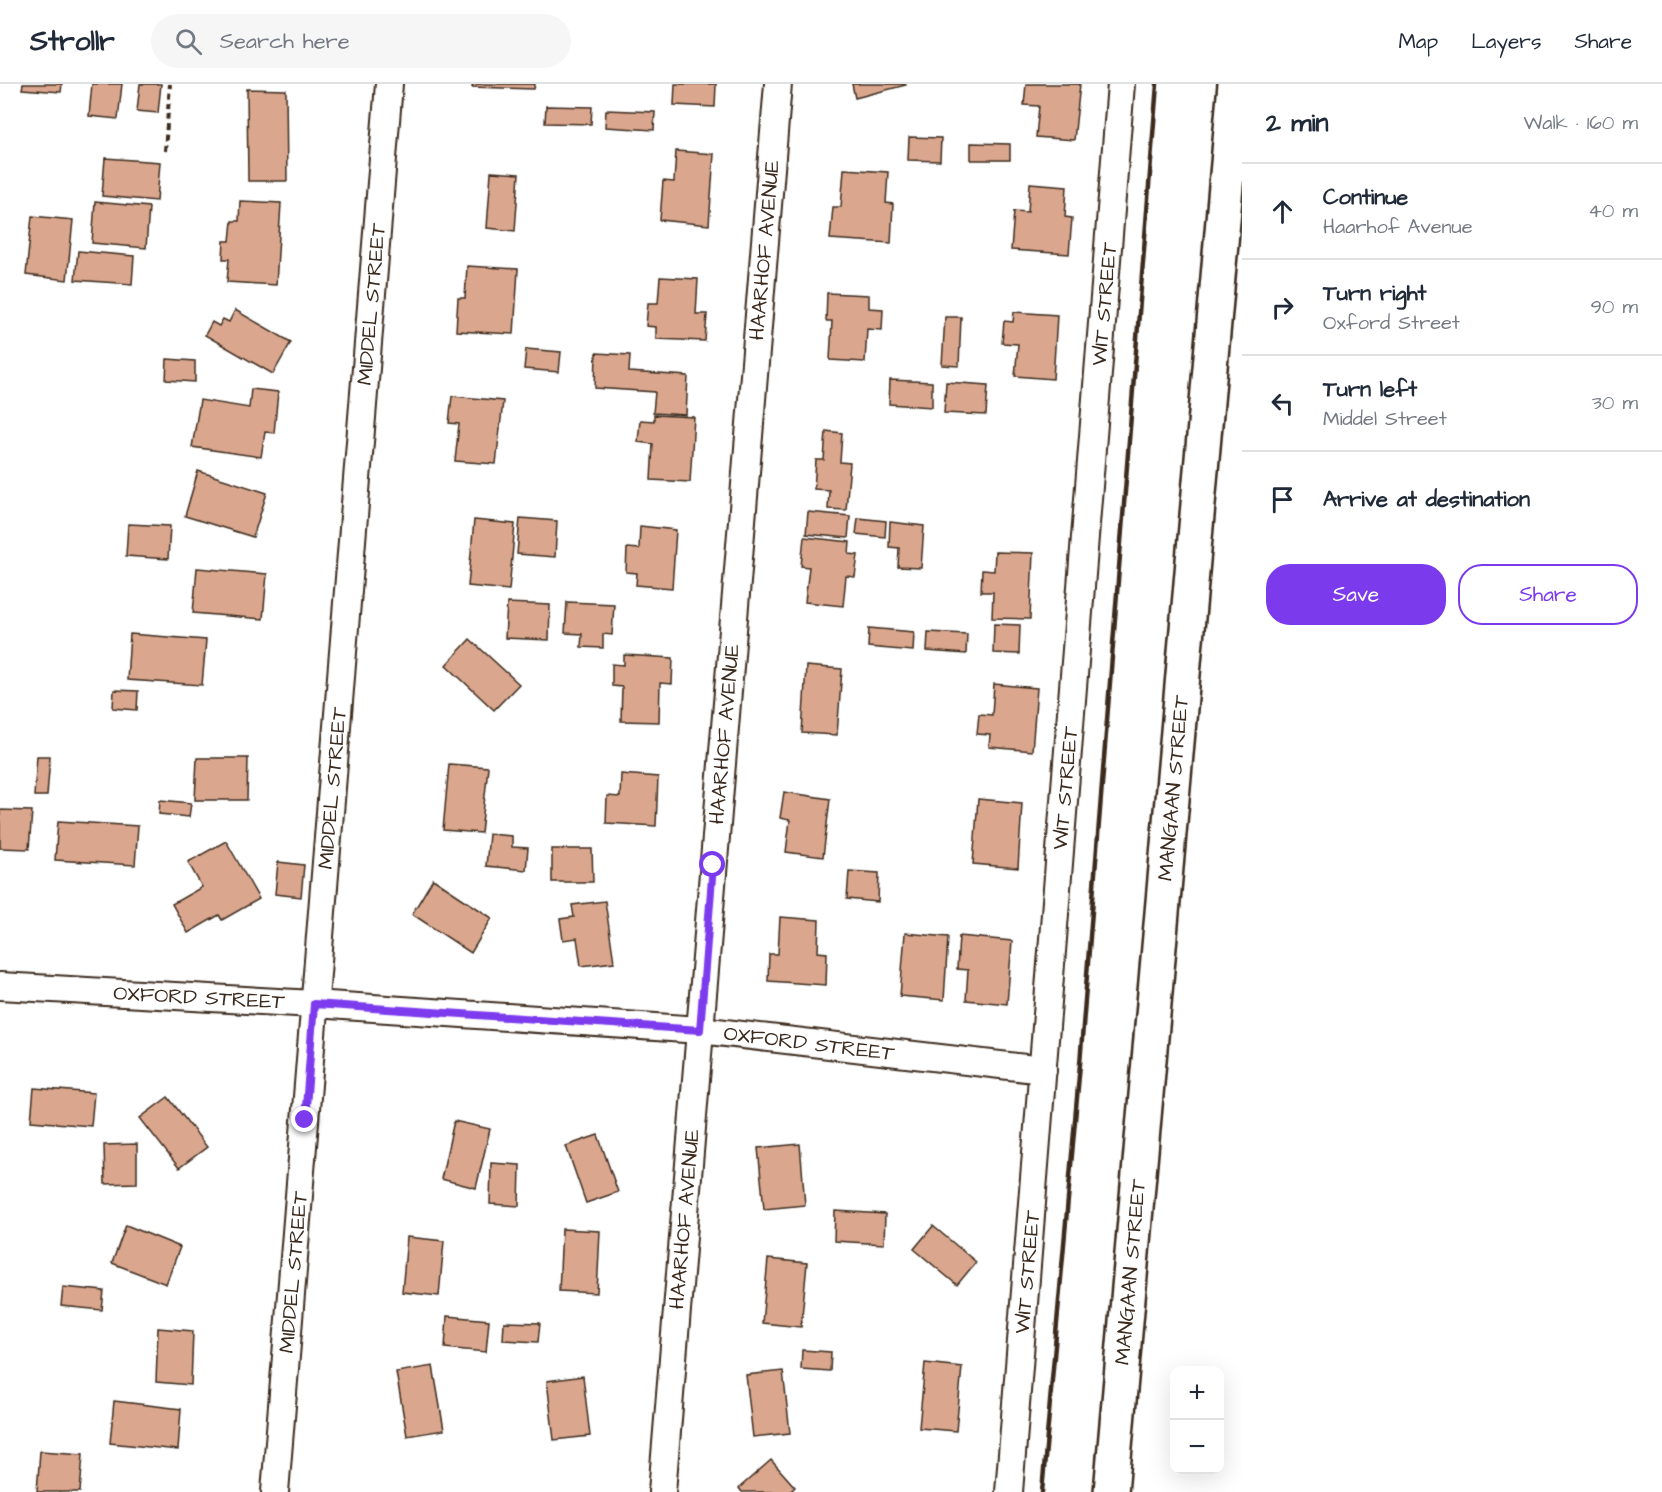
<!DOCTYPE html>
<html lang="en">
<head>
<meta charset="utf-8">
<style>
	:root { --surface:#fff; --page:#f6f6f7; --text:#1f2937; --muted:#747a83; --line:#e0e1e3; --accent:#7c3aed }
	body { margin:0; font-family:"Architects Daughter",sans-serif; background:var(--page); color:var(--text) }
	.controls { position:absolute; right:18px; bottom:18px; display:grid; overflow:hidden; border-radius:12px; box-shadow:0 6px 24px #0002 }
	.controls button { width:54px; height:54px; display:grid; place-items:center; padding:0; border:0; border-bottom:2px solid var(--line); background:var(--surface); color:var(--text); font:30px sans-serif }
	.stop { position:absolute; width:18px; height:18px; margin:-14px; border:4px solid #7c3aed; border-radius:50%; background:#fff }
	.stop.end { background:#7c3aed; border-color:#fff; box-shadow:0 2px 6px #0008 }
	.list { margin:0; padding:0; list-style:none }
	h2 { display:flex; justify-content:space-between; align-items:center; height:78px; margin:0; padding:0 24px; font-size:26px }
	h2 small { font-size:20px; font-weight:400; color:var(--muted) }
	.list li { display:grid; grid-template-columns:39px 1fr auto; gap:18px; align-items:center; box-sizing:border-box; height:96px; padding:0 24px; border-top:2px solid var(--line) }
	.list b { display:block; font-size:22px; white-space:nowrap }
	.list p { margin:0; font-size:20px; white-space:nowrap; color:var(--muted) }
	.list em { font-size:20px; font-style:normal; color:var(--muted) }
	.actions { display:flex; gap:12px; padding:18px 24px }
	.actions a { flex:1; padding:14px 0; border:2px solid var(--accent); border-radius:24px; text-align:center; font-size:21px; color:var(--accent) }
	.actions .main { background:var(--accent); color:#fff }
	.icon { flex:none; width:33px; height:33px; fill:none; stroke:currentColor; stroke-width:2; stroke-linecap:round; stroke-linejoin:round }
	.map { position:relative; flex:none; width:1242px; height:1408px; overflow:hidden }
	header { display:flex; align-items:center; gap:36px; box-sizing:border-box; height:84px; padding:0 30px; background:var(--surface); border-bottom:2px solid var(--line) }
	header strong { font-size:28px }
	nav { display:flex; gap:33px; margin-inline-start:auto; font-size:21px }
	.search { width:420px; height:54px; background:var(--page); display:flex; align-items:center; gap:15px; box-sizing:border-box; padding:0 21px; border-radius:33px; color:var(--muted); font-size:22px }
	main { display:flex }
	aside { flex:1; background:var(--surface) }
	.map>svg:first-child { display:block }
</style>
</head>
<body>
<header>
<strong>Strollr</strong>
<div class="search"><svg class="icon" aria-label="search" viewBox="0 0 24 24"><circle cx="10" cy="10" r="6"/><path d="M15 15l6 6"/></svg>Search here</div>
<nav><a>Map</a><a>Layers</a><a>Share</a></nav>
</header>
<main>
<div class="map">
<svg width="1242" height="1408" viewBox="0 0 1242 1408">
	<rect width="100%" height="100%" fill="#fff"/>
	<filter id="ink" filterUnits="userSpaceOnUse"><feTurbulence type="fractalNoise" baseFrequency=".0167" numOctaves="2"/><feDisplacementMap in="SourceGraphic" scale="12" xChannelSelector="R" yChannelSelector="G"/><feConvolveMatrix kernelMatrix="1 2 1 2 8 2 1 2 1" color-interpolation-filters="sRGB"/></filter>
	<g filter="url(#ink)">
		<g fill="#daa78e" stroke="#3b2a1e" stroke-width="1.5">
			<path d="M23,0H62L61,8L22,5Z"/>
			<path d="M92,0H122L118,35L89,32Z"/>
			<path d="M140,0H161L158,29L137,27Z"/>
			<path d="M473,0H535L534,5L472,3Z"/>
			<path d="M675,0H716L715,23L674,21Z"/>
			<path d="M852,0H906V1L855,14Z"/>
			<path d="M1026,0H1080L1074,56L1036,53L1039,22L1024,21Z"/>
			<path d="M247,5L286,6L287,97H248Z"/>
			<path d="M546,22L592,23L591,40L545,39Z"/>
			<path d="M606,26L655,28L654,46L605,43Z"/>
			<path d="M909,53L941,54L940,77L908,76Z"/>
			<path d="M971,59L1010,60V76H971Z"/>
			<path d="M676,67L714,70L709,141L660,136L663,97L674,98Z"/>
			<path d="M105,74L160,78L157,117L102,112Z"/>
			<path d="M844,85L888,88L886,119L893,120L891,159L830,155L833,123H841Z"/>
			<path d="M491,88L519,90L515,147L487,144Z"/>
			<path d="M1030,99L1067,102L1065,133L1072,134L1069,170L1011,166L1014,127L1028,128Z"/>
			<path d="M240,117L281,119L276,201L227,198L229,175H223L224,157H230L232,137H239Z"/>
			<path d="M95,118L149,123L146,164L92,159Z"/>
			<path d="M32,132L73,136L67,196L26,191Z"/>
			<path d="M78,167L134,172L132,200L75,196Z"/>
			<path d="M467,182L518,185L514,250L456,247L458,214H465Z"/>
			<path d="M660,193L698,195L696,230H707L705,257L656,255V243L646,242L648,219H658Z"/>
			<path d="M827,209L869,211V224L883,225L882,246L867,245L865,278L830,276L832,237H826Z"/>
			<path d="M235,226L291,258L273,290L205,251L212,238L219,242L223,235L229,238Z"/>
			<path d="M1014,228L1057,231L1053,295L1015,292L1018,260L1002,259L1004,237L1013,238Z"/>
			<path d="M945,233H961L959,282L942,281Z"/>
			<path d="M526,265L561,268L559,288L524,285Z"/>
			<path d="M596,269L630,271L629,288L688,292L686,331L653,329L655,308L595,304Z"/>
			<path d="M167,275L195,277V298L166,296Z"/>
			<path d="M890,296L932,298V323L889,320Z"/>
			<path d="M946,298L988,301L986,331L944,329Z"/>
			<path d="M251,305L278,308L274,349L265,348L261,373L192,363L200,316L249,324Z"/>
			<path d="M452,312L503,317L496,380L455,377L459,340L449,339Z"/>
			<path d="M654,331L694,333L690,398L651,396L653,360L638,358L640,336L654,337Z"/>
			<path d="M826,347L842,349L840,378L850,379L846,426L828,425L829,406L814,405L816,376H824Z"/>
			<path d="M198,387L267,409L253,453L185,432Z"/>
			<path d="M808,428L850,432L848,454L806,450Z"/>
			<path d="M520,434L557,437L555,473L517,470Z"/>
			<path d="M858,434L886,437L885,453L856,450Z"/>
			<path d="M474,436L515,440L509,506L468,502Z"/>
			<path d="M890,438L924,442L921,484L898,483L899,464L889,463Z"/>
			<path d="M128,440L170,442L168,475L126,472Z"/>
			<path d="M640,442L676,446L672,504L636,501L637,489L626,488L627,464L639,465Z"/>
			<path d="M804,453L850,458L849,470L858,471L855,493L846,492L843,522L805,518L809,483L801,482Z"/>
			<path d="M995,468L1033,469L1030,535L992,534L993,508H981L982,486L994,487Z"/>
			<path d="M197,484L267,490L263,535L193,529Z"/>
			<path d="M567,518L614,520L612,551L603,550V564L581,563L582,550L565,549Z"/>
			<path d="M507,519L550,521L549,556L505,554Z"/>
			<path d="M994,540L1020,541L1019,570L993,569Z"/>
			<path d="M869,544L914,548L913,567L868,563Z"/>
			<path d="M928,548L967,550L966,570L927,567Z"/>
			<path d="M130,550L206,556L202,601L127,596Z"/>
			<path d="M470,555L519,600L494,626L446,581Z"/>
			<path d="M624,571L673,574L672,600L660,599L659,638L621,637L622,603L612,602V580L624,581Z"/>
			<path d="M806,582L842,585L837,651L802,649Z"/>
			<path d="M994,600L1037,604L1032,667L989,663L990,651L977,650L979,630L992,631Z"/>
			<path d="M114,606L138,607L137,626L113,624Z"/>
			<path d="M37,672H50L47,712H34Z"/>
			<path d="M197,674H248L247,716H195Z"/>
			<path d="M449,680L488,683L481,749L443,746Z"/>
			<path d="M621,690L658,693L656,742L606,739L607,712L620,713Z"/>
			<path d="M784,708L830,715L823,773L786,768L790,736L780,734Z"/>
			<path d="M978,715L1022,719L1018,784L973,780Z"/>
			<path d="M160,716L191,719L189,733L159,730Z"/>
			<path d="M0,726L32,727L29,765L0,764Z"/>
			<path d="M58,737L138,742L135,781L55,776Z"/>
			<path d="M489,750L512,752V763L528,764L526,786L486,782Z"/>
			<path d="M226,757L259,815L222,836L219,831L188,849L172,820L202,803L188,778Z"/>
			<path d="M552,765H592L593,798H552Z"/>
			<path d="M278,778L304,781L301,813L275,810Z"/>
			<path d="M849,787L879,789L878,818L847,815Z"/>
			<path d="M433,795L492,834L471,869L412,830Z"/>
			<path d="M605,817L614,878L581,882L577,854L563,856L560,835L574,833L572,821Z"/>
			<path d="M780,833L819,836L818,868L827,869L826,901L768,897L769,870H778Z"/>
			<path d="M905,849L948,853L944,916L900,912Z"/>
			<path d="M959,852L1012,857L1007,920L966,916L968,886L957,885Z"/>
			<path d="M34,1004L94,1009L91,1042L31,1037Z"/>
			<path d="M168,1013L207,1063L179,1084L140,1034Z"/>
			<path d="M454,1037L490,1045L476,1104L441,1095Z"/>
			<path d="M598,1051L618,1108L586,1119L566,1062Z"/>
			<path d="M137,1060V1099L105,1100L104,1061Z"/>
			<path d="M800,1060L805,1121L764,1125L758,1064Z"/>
			<path d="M491,1079L520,1081L519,1122L490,1120Z"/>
			<path d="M835,1127L885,1130L884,1160L834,1157Z"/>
			<path d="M126,1141L180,1163L166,1200L112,1179Z"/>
			<path d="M933,1142L976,1178L957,1201L914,1165Z"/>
			<path d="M562,1145L600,1147L597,1209L559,1207Z"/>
			<path d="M407,1153L444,1157L439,1212L402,1208Z"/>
			<path d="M768,1175L807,1179L801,1243L762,1239Z"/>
			<path d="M63,1203L104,1207L102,1226L61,1222Z"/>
			<path d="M447,1232L489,1236L486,1268L445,1264Z"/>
			<path d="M504,1238L540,1239L538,1258L503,1256Z"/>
			<path d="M158,1244L193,1247L191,1301L156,1298Z"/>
			<path d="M802,1266L831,1268L830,1287L801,1285Z"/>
			<path d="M925,1279L962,1283L956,1347L919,1344Z"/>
			<path d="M433,1282L444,1346L407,1352L396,1288Z"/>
			<path d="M783,1287L790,1349L753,1353L746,1291Z"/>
			<path d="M583,1292L590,1352L554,1356L547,1297Z"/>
			<path d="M114,1317L181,1325L178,1366L110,1359Z"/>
			<path d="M40,1367L83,1370L80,1408H37Z"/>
			<path d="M771,1376L795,1403L790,1408H742L739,1404Z"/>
		</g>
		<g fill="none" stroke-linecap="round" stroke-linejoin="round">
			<defs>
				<g id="street">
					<path d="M0,902L314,920L700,946L1043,986"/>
					<path d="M275,1408L389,0"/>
					<path d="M662,1408L778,0"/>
					<path d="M1009,1408L1121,0"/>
				</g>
				<path id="secondary" d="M1111,1408L1235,0"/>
			</defs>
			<use href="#street" stroke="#3b2a1e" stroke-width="30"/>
			<use href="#secondary" stroke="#3b2a1e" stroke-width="38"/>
			<path stroke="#3b2a1e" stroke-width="4" stroke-dasharray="6 4.5" stroke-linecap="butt" d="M165,67L170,0"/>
			<use href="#street" stroke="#fff" stroke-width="26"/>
			<use href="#secondary" stroke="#fff" stroke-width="33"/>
			<path stroke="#3b2a1e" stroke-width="4.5" d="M1042,1408L1080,980L1157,0"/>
		</g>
	</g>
	<g fill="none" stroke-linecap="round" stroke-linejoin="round" filter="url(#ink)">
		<path stroke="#7c3aed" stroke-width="8" d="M305,1036L314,920L700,946L713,781"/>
	</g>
	<g text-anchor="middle" stroke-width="6" stroke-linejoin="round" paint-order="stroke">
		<g font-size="21" fill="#3b2a1e" stroke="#fff">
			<text transform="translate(764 166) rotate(-85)" y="7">HAARHOF AVENUE</text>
			<text transform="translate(371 220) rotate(-85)" y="7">MIDDEL STREET</text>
			<text transform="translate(1104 220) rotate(-85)" y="7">WIT STREET</text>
			<text transform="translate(724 650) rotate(-85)" y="7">HAARHOF AVENUE</text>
			<text transform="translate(332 704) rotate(-85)" y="7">MIDDEL STREET</text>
			<text transform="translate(1065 704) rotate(-85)" y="7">WIT STREET</text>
			<text transform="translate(1173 704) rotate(-85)" y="7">MANGAAN STREET</text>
			<text transform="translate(199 913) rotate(3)" y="7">OXFORD STREET</text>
			<text transform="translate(809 959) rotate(7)" y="7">OXFORD STREET</text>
			<text transform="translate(684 1135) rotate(-85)" y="7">HAARHOF AVENUE</text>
			<text transform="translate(293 1188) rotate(-85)" y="7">MIDDEL STREET</text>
			<text transform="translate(1027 1188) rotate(-85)" y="7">WIT STREET</text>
			<text transform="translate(1130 1188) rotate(-85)" y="7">MANGAAN STREET</text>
		</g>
	</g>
</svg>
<div class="controls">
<button>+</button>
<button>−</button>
</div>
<div class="stop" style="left:713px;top:781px"></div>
<div class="stop end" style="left:305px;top:1036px"></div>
</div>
<aside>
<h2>2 min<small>Walk · 160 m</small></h2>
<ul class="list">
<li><svg class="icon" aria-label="ahead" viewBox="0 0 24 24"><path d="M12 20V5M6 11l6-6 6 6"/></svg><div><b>Continue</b><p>Haarhof Avenue</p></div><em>40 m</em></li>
<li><svg class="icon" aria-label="right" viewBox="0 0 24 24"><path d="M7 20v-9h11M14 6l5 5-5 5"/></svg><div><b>Turn right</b><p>Oxford Street</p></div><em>90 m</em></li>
<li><svg class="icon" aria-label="left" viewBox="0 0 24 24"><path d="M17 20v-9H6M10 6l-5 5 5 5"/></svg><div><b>Turn left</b><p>Middel Street</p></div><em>30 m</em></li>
<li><svg class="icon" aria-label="arrive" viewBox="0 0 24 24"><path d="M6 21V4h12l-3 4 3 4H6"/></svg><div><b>Arrive at destination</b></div></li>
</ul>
<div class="actions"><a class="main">Save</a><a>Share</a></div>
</aside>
</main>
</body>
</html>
